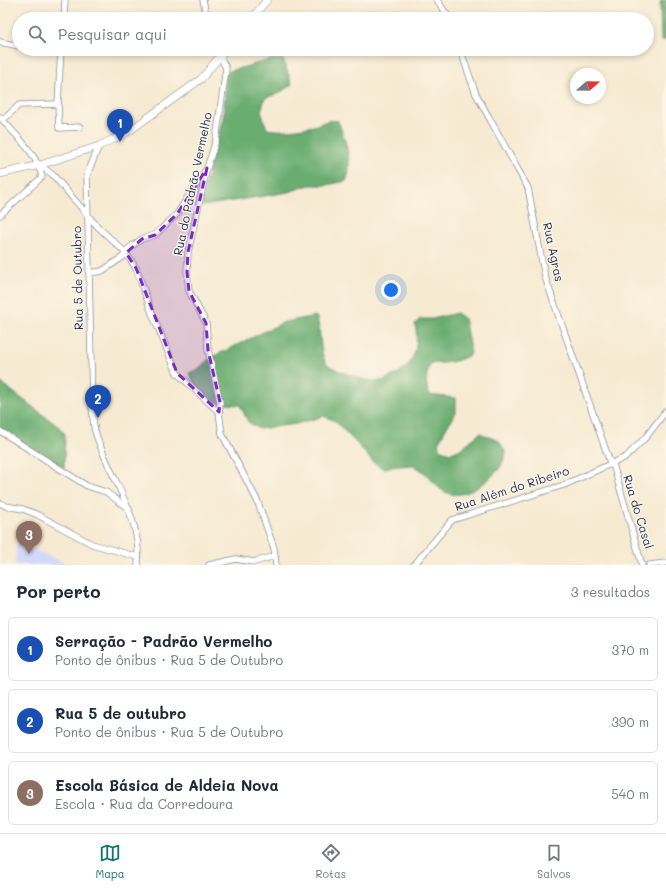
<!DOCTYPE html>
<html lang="pt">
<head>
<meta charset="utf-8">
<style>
	:root { --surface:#fff; --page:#f2f2f3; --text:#1f2937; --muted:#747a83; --line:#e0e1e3; --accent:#0f766e }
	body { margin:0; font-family:Mali,sans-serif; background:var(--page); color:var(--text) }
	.compass { position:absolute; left:570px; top:68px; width:36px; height:36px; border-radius:50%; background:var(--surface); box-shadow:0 2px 6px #0003; rotate:70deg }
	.you { position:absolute; left:391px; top:290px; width:14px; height:14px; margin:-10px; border:3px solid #fff; border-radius:50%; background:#1a73e8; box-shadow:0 0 0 6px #1a73e833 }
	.badge { display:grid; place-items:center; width:26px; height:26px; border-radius:50%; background:var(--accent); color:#fff; font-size:13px; font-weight:700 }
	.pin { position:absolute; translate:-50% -33px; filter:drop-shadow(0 1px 2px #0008) }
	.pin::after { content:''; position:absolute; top:21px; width:14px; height:12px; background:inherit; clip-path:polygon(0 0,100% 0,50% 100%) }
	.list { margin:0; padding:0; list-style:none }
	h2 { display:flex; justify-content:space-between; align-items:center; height:52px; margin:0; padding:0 16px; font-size:17px }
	h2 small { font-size:13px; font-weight:400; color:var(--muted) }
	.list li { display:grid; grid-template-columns:26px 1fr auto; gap:12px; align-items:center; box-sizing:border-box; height:64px; margin:0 8px 8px; padding:0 8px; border:1px solid var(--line); border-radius:6px }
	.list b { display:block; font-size:15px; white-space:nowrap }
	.list p { margin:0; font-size:13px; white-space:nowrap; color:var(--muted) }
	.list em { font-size:13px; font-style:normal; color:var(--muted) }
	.icon { flex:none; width:22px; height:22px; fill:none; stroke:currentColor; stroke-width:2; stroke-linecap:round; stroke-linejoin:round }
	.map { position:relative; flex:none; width:666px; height:565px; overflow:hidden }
	.search { position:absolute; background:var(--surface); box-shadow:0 2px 6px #0003; left:12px; right:12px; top:12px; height:44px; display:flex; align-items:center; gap:10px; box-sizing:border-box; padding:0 14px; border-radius:22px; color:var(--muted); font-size:15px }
	.sheet { height:268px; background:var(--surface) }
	nav { display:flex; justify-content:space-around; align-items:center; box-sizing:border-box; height:56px; border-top:1px solid var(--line); background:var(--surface); font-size:11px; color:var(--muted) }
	nav a { display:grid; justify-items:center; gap:2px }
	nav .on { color:var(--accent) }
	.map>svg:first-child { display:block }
</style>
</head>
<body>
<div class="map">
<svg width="666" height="565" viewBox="0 0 666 565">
	<rect width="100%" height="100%" fill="#fcf5e5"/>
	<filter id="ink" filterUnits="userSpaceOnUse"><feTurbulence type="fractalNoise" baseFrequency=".025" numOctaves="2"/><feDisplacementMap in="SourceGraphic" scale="8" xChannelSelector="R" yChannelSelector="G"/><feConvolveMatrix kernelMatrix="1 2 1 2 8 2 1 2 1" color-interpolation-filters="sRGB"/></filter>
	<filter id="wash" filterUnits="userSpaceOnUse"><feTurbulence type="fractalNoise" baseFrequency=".012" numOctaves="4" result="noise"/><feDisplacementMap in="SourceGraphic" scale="16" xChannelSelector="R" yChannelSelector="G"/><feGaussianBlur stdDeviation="0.9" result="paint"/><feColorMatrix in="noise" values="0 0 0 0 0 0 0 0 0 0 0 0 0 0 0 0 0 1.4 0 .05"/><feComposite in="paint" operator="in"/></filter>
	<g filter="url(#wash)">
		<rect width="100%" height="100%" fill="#f6ead2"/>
		<path fill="#d2d9f9" d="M17,542L69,565H15Z"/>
		<g fill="#6bad71" stroke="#436e68">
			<path d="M661,0H666V40L661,41L660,6Z"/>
			<path d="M273,59H283L292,84L280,93L265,98L261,111L267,129C283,132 298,129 314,126C323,123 328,119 338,121C345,139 354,163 346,181L327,185H309L289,192L202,206L205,186L224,113L226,72Z"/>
			<path d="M457,313L464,318L471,354C458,362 447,364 431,363C426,375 424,384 430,395L456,398V411L438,443L441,450L451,453L459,450L480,433L499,441L506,453C504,458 502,466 498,470C484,485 460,504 440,489C431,481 425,469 412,466C407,464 389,468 382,468L372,461L360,447L335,421L324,416L296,424L259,429L248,422L240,405C211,404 202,399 189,373L198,369L210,358L284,322L316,316C322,331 318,347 326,364C338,371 364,382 379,381C382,381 387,379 390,377C413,369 420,347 415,324L420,319H432Z"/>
			<path d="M0,382L59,427L65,434L64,468L0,428Z"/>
		</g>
	</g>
	<g filter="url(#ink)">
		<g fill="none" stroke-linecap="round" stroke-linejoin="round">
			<defs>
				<g id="minor">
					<path d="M203,0L207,19"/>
					<path d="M437,0L450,19"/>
					<path d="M64,19L65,0"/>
					<path d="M0,42L19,46"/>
					<path d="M61,49L58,104L59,128L80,127"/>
					<path d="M216,49L226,68L216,140L207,168L188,252L187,272L189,291L206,323L208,350L220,402L219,412L222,434L257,500L274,548L276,565"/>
					<path d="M460,49L476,94L528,188L545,277L611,465"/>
					<path d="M0,117C16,136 37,153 42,177L0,215"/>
					<path d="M3,120L19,105L58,104"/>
					<path d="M99,146L87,175L92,407C93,415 93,423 95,431C108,476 142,514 138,565"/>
					<path d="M40,165L53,175L97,226L126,253L136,268L153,316L177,373L219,412"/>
					<path d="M184,203L192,205L197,210"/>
					<path d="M89,273L102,271L123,257L128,249L142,239L155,235L177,214L205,171"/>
					<path d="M0,431L87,486L106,492L129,509"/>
					<path d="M613,464L642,565"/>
					<path d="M0,503L6,506L23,509L38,515L92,544L138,557"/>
					<path d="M209,565L236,559L254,562L275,556"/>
					<path d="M414,565L452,520L564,485L626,457L646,437L666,411"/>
					<path d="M649,565L666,563"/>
				</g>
				<g id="tertiary">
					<path d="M251,19L267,0"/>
					<path d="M0,174L40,165L99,146L128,132L201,79L226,49"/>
				</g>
			</defs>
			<use href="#minor" stroke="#888c98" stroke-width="7"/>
			<use href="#tertiary" stroke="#888c98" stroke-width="8"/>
			<use href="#minor" stroke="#fff" stroke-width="5.5"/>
			<use href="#tertiary" stroke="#fff" stroke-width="7"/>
		</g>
	</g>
	<path fill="#7b2cbf" fill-opacity="0.2" stroke="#7b2cbf" stroke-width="3" stroke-dasharray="8 5" stroke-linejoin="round" d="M207,168L188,252L187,272L189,291L206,323L208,350L220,402L219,412L177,373L136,268L126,253L142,239L155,235L177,214Z"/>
	<g text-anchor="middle" stroke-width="3" stroke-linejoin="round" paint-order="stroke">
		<g font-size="12" fill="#1b2f5e" stroke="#fcf5e5">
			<text transform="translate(193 184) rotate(-78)" y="4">Rua do Padrão Vermelho</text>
			<text transform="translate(553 252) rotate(78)" y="4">Rua Agras</text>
			<text transform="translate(78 278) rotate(-91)" y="4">Rua 5 de Outubro</text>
			<text transform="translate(512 489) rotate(-18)" y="4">Rua Além do Ribeiro</text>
			<text transform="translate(638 512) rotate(73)" y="4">Rua do Casal</text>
		</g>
	</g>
</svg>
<svg class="compass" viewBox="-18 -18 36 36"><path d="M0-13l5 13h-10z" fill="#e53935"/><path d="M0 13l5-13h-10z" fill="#747a83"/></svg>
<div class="you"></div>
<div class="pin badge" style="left:120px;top:142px;background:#1a4fb4">1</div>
<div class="pin badge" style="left:98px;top:418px;background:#1a4fb4">2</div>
<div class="pin badge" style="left:29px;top:554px;background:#8d6e63">3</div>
<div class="search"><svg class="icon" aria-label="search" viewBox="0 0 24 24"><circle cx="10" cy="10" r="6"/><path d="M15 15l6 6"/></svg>Pesquisar aqui</div>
</div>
<section class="sheet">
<h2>Por perto<small>3 resultados</small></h2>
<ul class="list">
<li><span class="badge" style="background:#1a4fb4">1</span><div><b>Serração - Padrão Vermelho</b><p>Ponto de ônibus · Rua 5 de Outubro</p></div><em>370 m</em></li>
<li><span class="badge" style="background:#1a4fb4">2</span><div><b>Rua 5 de outubro</b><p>Ponto de ônibus · Rua 5 de Outubro</p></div><em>390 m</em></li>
<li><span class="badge" style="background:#8d6e63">3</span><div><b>Escola Básica de Aldeia Nova</b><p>Escola · Rua da Corredoura</p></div><em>540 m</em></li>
</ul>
</section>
<nav>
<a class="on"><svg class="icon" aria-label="map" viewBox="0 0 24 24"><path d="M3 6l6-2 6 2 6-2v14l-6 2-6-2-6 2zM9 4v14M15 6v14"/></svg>Mapa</a>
<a><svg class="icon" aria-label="directions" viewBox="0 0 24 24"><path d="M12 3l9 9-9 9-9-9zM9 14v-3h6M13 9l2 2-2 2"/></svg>Rotas</a>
<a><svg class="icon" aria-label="saved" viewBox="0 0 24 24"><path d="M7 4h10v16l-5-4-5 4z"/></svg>Salvos</a>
</nav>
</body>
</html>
